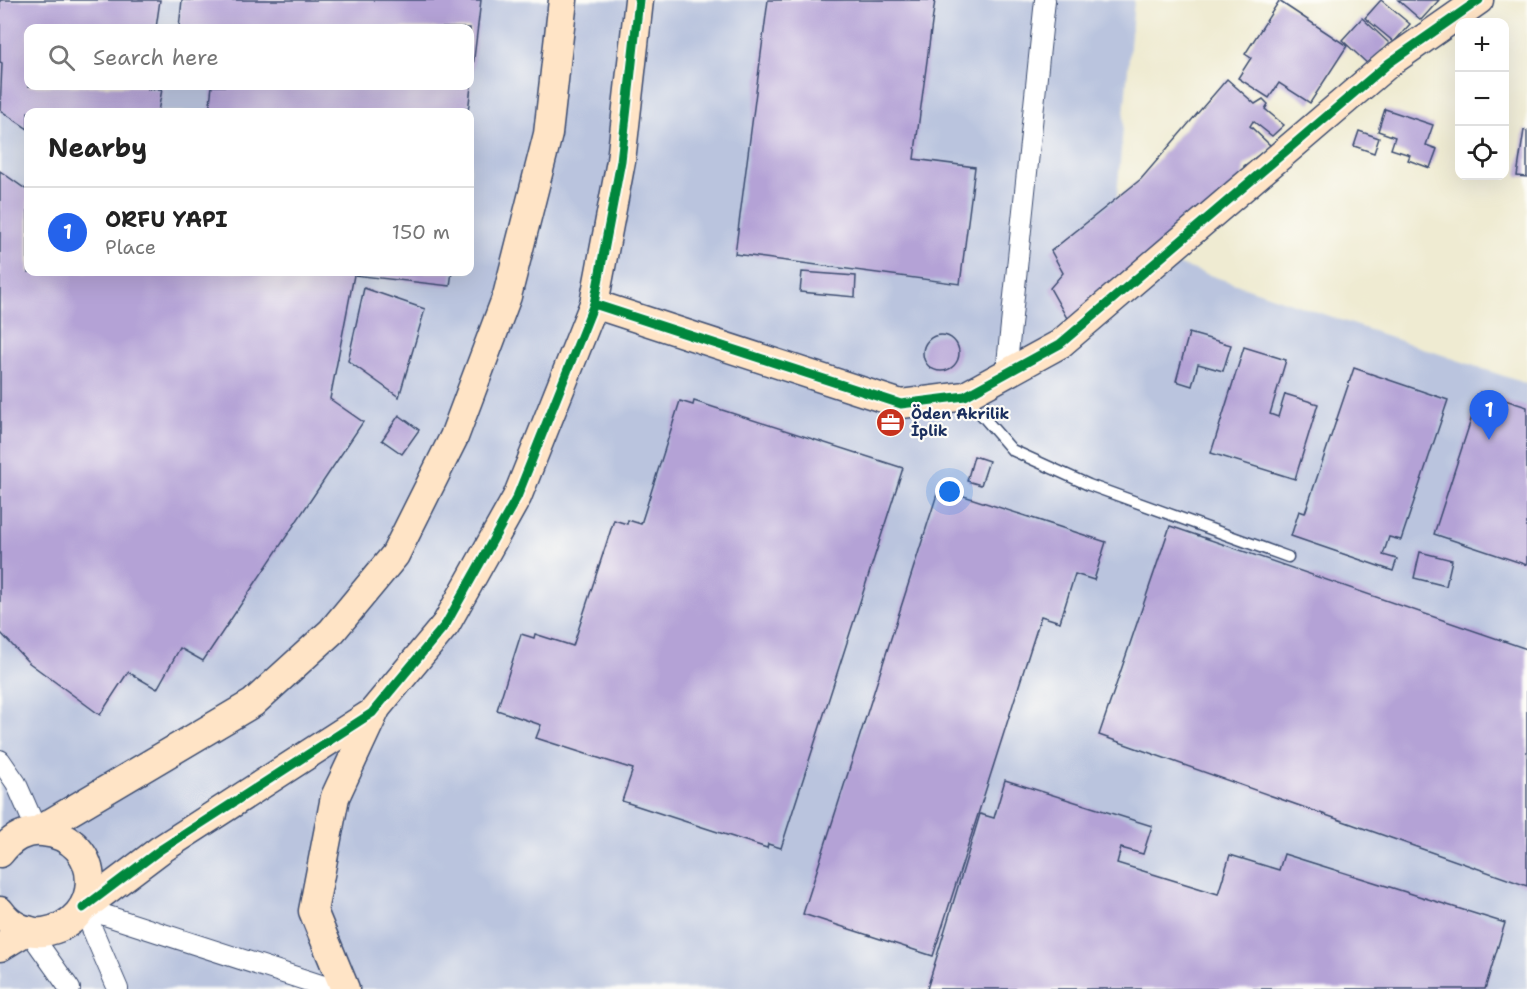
<!DOCTYPE html>
<html lang="en">
<head>
<meta charset="utf-8">
<style>
	:root { --surface:#fff; --page:#f6f6f6; --text:#222; --muted:#767676; --line:#e0e0e0; --accent:#2563eb }
	body { margin:0; font-family:"Shantell Sans",sans-serif; background:var(--page); color:var(--text) }
	.controls { position:absolute; right:18px; top:18px; display:grid; overflow:hidden; border-radius:12px; box-shadow:0 6px 24px #0002 }
	.controls button { width:54px; height:54px; display:grid; place-items:center; padding:0; border:0; border-bottom:2px solid var(--line); background:var(--surface); color:var(--text); font:30px sans-serif }
	.you { position:absolute; left:950px; top:492px; width:21px; height:21px; margin:-15px; border:4px solid #fff; border-radius:50%; background:#1a73e8; box-shadow:0 0 0 9px #1a73e833 }
	.badge { display:grid; place-items:center; width:39px; height:39px; border-radius:50%; background:var(--accent); color:#fff; font-size:20px; font-weight:700 }
	.pin { position:absolute; translate:-50% -50px; filter:drop-shadow(0 2px 3px #0008) }
	.pin::after { content:''; position:absolute; top:32px; width:21px; height:18px; background:inherit; clip-path:polygon(0 0,100% 0,50% 100%) }
	.list { margin:0; padding:0; list-style:none }
	h2 { display:flex; justify-content:space-between; align-items:center; height:78px; margin:0; padding:0 24px; font-size:26px }
	h2 small { font-size:20px; font-weight:400; color:var(--muted) }
	.list li { display:grid; grid-template-columns:39px 1fr auto; gap:18px; align-items:center; box-sizing:border-box; height:90px; padding:0 24px; border-top:2px solid var(--line) }
	.list b { display:block; font-size:22px; white-space:nowrap }
	.list p { margin:0; font-size:20px; white-space:nowrap; color:var(--muted) }
	.list em { font-size:20px; font-style:normal; color:var(--muted) }
	.icon { flex:none; width:33px; height:33px; fill:none; stroke:currentColor; stroke-width:2; stroke-linecap:round; stroke-linejoin:round }
	.map { position:relative; flex:none; width:1527px; height:989px; overflow:hidden }
	.search { position:absolute; background:var(--surface); box-shadow:0 6px 24px #0002; left:24px; top:24px; width:450px; height:66px; display:flex; align-items:center; gap:15px; box-sizing:border-box; padding:0 21px; border-radius:12px; color:var(--muted); font-size:22px }
	.panel { position:absolute; background:var(--surface); box-shadow:0 6px 24px #0002; left:24px; top:108px; width:450px; height:168px; border-radius:12px }
	.map>svg:first-child { display:block }
</style>
</head>
<body>
<div class="map">
<svg width="1527" height="989" viewBox="0 0 1527 989">
	<rect width="100%" height="100%" fill="#fdfcf7"/>
	<filter id="ink" filterUnits="userSpaceOnUse"><feTurbulence type="fractalNoise" baseFrequency=".0167" numOctaves="2"/><feDisplacementMap in="SourceGraphic" scale="12" xChannelSelector="R" yChannelSelector="G"/><feConvolveMatrix kernelMatrix="1 2 1 2 8 2 1 2 1" color-interpolation-filters="sRGB"/></filter>
	<filter id="wash" filterUnits="userSpaceOnUse"><feTurbulence type="fractalNoise" baseFrequency=".008" numOctaves="4" result="noise"/><feDisplacementMap in="SourceGraphic" scale="24" xChannelSelector="R" yChannelSelector="G"/><feGaussianBlur stdDeviation="1.35" result="paint"/><feColorMatrix in="noise" values="0 0 0 0 0 0 0 0 0 0 0 0 0 0 0 0 0 1.4 0 .05"/><feComposite in="paint" operator="in"/></filter>
	<g filter="url(#wash)">
		<rect width="100%" height="100%" fill="#efebd2"/>
		<path fill="#bac4de" fill-rule="evenodd" d="M0,0H1134L1113,242L1527,384V989H0ZM28,28H470V86H28ZM28,112H470V272H28Z"/>
		<g id="blocks">
			<g fill="#b4a2d6">
				<path d="M0,0H160L156,28H28V86H149L148,89H162L158,112H28V129L0,110L2,63L0,62Z"/>
				<path d="M182,0H481L471,83H470V28H179Z"/>
				<path d="M768,0H935L914,159L975,167L960,284L735,254Z"/>
				<path d="M1381,0L1410,24L1394,42L1365,18Z"/>
				<path d="M1398,0H1439L1421,20Z"/>
				<path d="M1279,1L1347,46L1310,103L1279,83L1269,98L1238,78L1251,58L1245,54Z"/>
				<path d="M1362,18L1389,43L1369,65L1342,40Z"/>
				<path d="M1227,79L1255,104L1263,99L1268,104L1265,109L1284,125L1272,136L1253,121L1250,126L1271,146L1244,166L1242,181L1072,327L1050,288L1063,273L1051,251L1141,179Z"/>
				<path d="M212,86H471L468,112H209Z"/>
				<path d="M1385,109L1433,125L1426,145L1437,149L1430,168L1408,160L1410,155L1391,149L1395,137L1378,131Z"/>
				<path d="M1524,130L1527,131V177L1517,176Z"/>
				<path d="M1359,131L1379,138L1374,153L1354,146Z"/>
				<path d="M0,171L28,191V272H452L450,286L354,275L330,399L363,422L203,661L180,648L157,689L128,672L100,715L28,662L0,632Z"/>
				<path d="M802,272L856,276L855,297L800,292Z"/>
				<path d="M364,288L425,309L399,397L348,361Z"/>
				<path d="M1189,333L1231,345L1223,371L1198,364L1192,386L1176,381Z"/>
				<circle cx="941" cy="353" r="18"/>
				<path d="M1244,347L1286,360L1270,414L1278,417L1285,394L1318,404L1295,479L1211,453Z"/>
				<path d="M1354,368L1448,400L1401,540L1389,537L1383,555L1397,559L1393,571L1291,536L1299,511L1305,513Z"/>
				<path d="M1480,392L1527,407V565L1434,534Z"/>
				<path d="M680,401L693,405L694,401L903,468L781,848L768,844L767,848L622,801L633,769L536,738L541,725L497,710L521,634L534,638L535,634L573,646L614,520L627,524L628,520L641,524Z"/>
				<path d="M399,415L419,430L402,454L382,440Z"/>
				<path d="M974,456L989,461L981,485L967,481Z"/>
				<path d="M939,488L1106,542L1094,580L1075,574L1060,622L1041,616L933,956L803,914Z"/>
				<path d="M1170,526L1527,649V886L1099,735Z"/>
				<path d="M1420,552L1452,560L1446,586L1414,578Z"/>
				<path d="M1005,780L1152,826L1143,854L1121,848L1117,863L1218,894L1230,855L1279,870L1284,854L1505,923L1485,989H927L980,814L994,818Z"/>
			</g>
		</g>
	</g>
	<g filter="url(#ink)">
		<use href="#blocks" fill-opacity="0" stroke="#3b4b6f" stroke-width="1.5"/>
		<g fill="none" stroke-linecap="round" stroke-linejoin="round">
			<defs>
				<path id="lane" d="M967,398L1012,450L1089,485L1288,557"/>
				<g id="street">
					<path d="M1006,373L1045,0"/>
					<path d="M0,760L16,783L37,831"/>
					<path d="M83,908L333,989"/>
					<path d="M83,908L118,989"/>
					<path d="M28,930L70,989"/>
				</g>
				<g id="secondary">
					<path d="M594,304L901,404L965,396L1060,344L1389,63L1479,0"/>
					<path d="M37,831L253,703L332,631L395,555L454,437L507,296L548,134L563,0"/>
					<path d="M0,853C11,839 24,830 43,832C105,838 106,923 43,932C26,934 9,924 0,911"/>
					<path d="M83,908L160,850L372,713L446,624L517,497L594,304L621,161L639,0"/>
					<path d="M0,947L28,930"/>
					<path d="M345,989L313,911L335,797L375,711"/>
				</g>
			</defs>
			<use href="#lane" stroke="#3b4b6f" stroke-width="13"/>
			<use href="#street" stroke="#3b4b6f" stroke-width="22"/>
			<use href="#secondary" stroke="#3b4b6f" stroke-width="31"/>
			<use href="#lane" stroke="#fff" stroke-width="10"/>
			<use href="#street" stroke="#fff" stroke-width="20"/>
			<use href="#secondary" stroke="#ffe4c6" stroke-width="28"/>
			<defs>
				<g id="cycleway">
					<path d="M594,304L901,404L965,396L1060,344L1389,63L1479,0"/>
					<path d="M83,908L160,850L372,713L446,624L517,497L594,304L621,161L639,0"/>
				</g>
			</defs>
			<use href="#cycleway" stroke="#fdfcf7" stroke-width="13"/>
			<use href="#cycleway" stroke="#00873e" stroke-width="9"/>
		</g>
	</g>
	<defs>
		<symbol id="office-disc" viewBox="-11 -11 22 22"><circle r="9.5" fill="#c8321e" stroke="#fdfcf7"/><path d="M-6-3h4V-5.5h4V-3h4V5H-6ZM-1-4.5V-3h2v-1.5ZM-6 0V1H6V0Z" fill="#fff"/></symbol>
	</defs>
	<g fill-rule="evenodd">
		<use href="#office-disc" x="874" y="406" width="33" height="33"/>
	</g>
	<g text-anchor="middle" stroke-width="4.5" stroke-linejoin="round" paint-order="stroke">
		<g font-size="15" font-weight="bold" fill="#1b2f5e" stroke="#fdfcf7" text-anchor="start">
			<text x="911" y="419">Öden Akrilik<tspan x="911" dy="17">İplik</tspan></text>
		</g>
	</g>
</svg>
<div class="controls">
<button>+</button>
<button>−</button>
<button><svg class="icon" aria-label="locate" viewBox="0 0 24 24"><circle cx="12" cy="12" r="6"/><path d="M12 2v4M12 18v4M2 12h4M18 12h4"/></svg></button>
</div>
<div class="you"></div>
<div class="pin badge" style="left:1489px;top:440px">1</div>
<div class="search"><svg class="icon" aria-label="search" viewBox="0 0 24 24"><circle cx="10" cy="10" r="6"/><path d="M15 15l6 6"/></svg>Search here</div>
<section class="panel">
<h2>Nearby<small></small></h2>
<ul class="list">
<li><span class="badge">1</span><div><b>ORFU YAPI</b><p>Place</p></div><em>150 m</em></li>
</ul>
</section>
</div>
</body>
</html>
